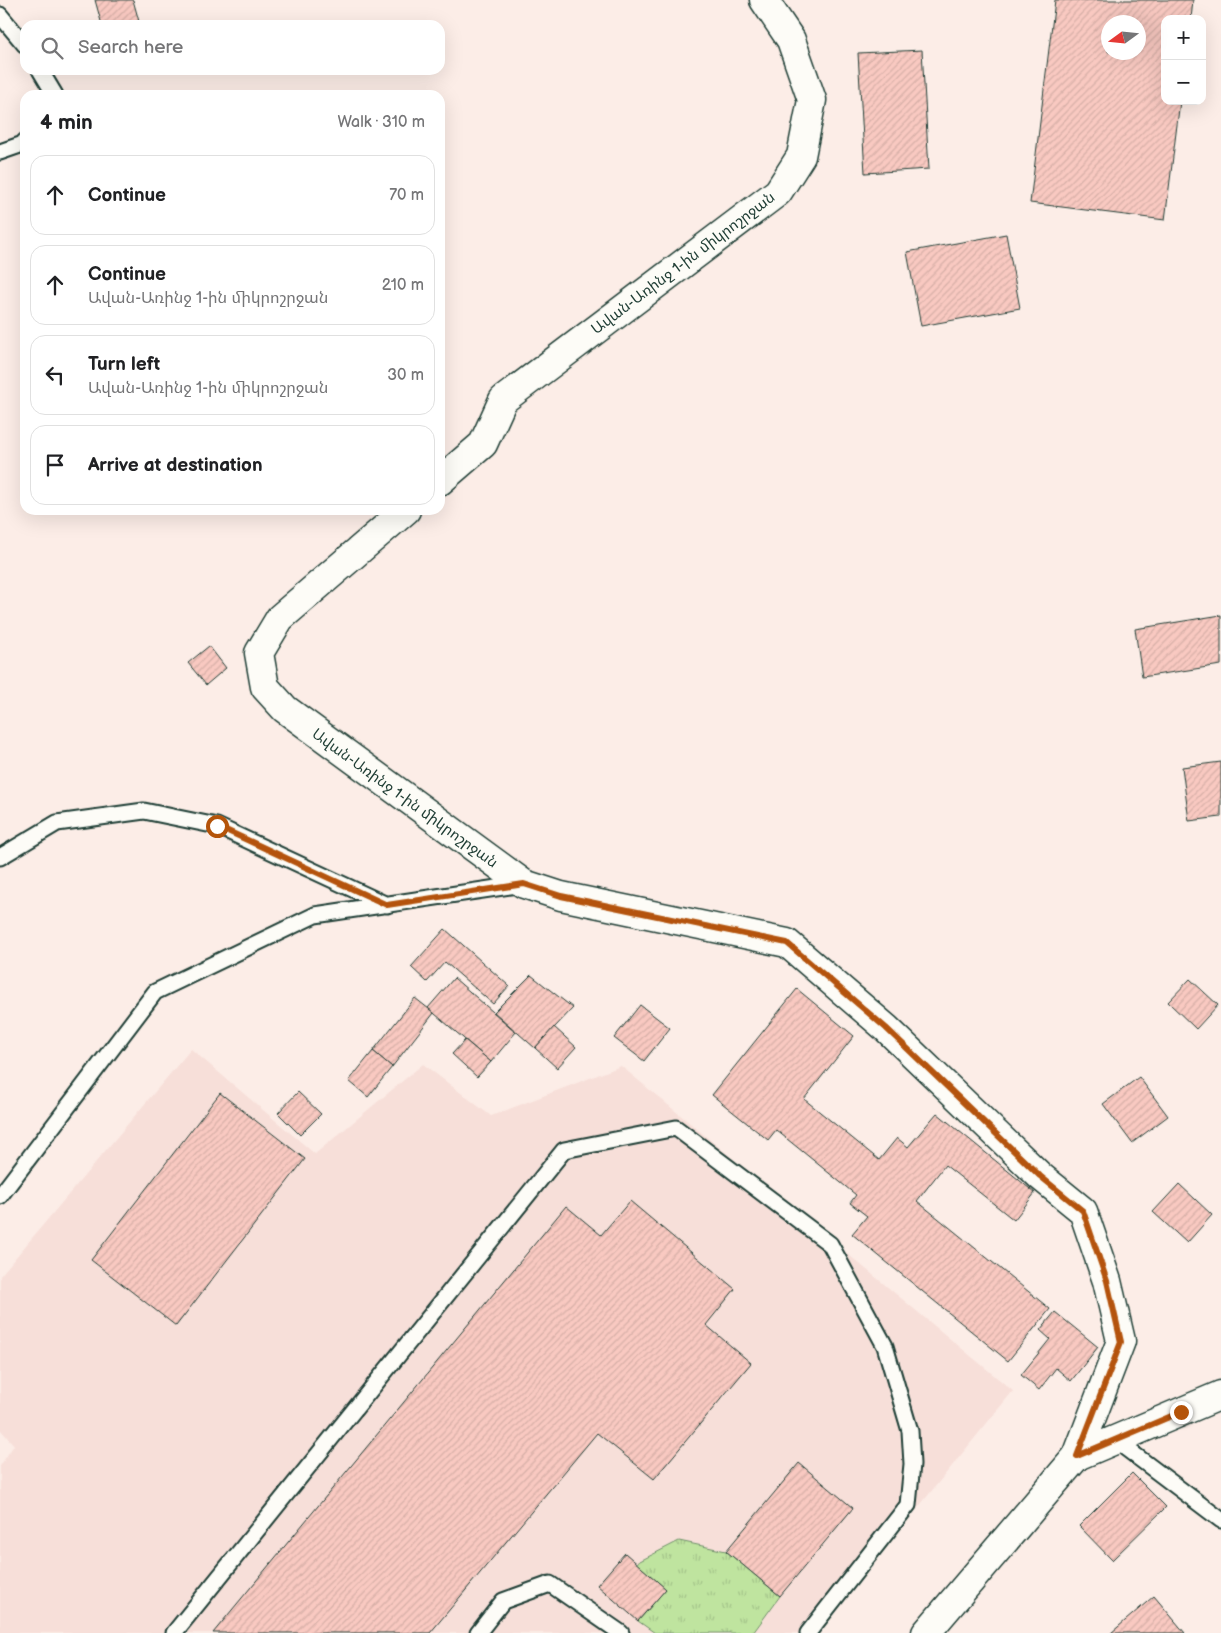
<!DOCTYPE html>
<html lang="en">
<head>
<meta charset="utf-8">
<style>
	:root { --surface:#fff; --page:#f6f6f6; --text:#202124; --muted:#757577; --line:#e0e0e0 }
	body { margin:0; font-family:"Balsamiq Sans","Noto Sans Armenian",sans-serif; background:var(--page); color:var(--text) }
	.controls { position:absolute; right:15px; top:15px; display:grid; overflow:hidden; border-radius:10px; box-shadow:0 5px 20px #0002 }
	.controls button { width:45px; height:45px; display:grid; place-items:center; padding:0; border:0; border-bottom:1px solid var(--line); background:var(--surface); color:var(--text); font:25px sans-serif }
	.compass { position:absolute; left:1101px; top:15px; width:45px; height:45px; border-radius:50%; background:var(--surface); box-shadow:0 5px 20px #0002; rotate:255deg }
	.stop { position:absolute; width:15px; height:15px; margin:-11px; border:4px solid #b45309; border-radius:50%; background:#fff }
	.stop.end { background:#b45309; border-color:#fff; box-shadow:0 1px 5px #0008 }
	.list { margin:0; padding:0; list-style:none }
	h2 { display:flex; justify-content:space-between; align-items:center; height:65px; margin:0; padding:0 20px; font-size:21px }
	h2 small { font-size:16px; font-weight:400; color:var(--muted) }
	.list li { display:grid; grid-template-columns:32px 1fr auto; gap:15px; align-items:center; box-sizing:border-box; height:80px; margin:0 10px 10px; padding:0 10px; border:1px solid var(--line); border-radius:15px }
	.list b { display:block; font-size:19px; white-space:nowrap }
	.list p { margin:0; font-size:16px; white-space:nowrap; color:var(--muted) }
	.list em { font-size:16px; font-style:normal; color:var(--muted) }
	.icon { flex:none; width:28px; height:28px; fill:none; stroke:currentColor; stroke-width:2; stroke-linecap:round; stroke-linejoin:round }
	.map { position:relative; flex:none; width:1221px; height:1633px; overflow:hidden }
	.search { position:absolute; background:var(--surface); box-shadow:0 5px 20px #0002; left:20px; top:20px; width:425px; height:55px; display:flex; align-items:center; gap:12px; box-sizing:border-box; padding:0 18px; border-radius:15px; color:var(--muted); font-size:19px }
	.panel { position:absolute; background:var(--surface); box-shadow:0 5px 20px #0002; left:20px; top:90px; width:425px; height:425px; border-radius:15px }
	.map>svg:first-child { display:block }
</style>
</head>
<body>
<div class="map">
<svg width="1221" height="1633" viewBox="0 0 1221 1633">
	<defs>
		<pattern id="grass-tufts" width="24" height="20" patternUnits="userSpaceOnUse" patternTransform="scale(1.25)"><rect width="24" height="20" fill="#bfe49f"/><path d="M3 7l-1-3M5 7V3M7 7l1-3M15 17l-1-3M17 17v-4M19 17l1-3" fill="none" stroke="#a4c48a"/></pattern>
		<pattern id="building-hatch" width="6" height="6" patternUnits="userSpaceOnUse" patternTransform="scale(1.25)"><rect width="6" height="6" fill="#f9c9c1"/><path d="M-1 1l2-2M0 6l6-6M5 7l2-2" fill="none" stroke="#d5aea6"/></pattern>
	</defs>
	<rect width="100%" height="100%" fill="#fcede7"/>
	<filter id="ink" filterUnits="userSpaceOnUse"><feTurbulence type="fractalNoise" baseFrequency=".02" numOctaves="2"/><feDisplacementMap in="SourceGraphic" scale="10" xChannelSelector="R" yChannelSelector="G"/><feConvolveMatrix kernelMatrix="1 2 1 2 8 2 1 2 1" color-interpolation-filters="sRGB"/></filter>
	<g filter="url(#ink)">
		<path fill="#f7dfd9" d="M191,1049L315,1154L423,1064L491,1116L621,1066L1013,1391L816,1633H0V1466L14,1445L0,1429V1276Z"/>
		<path fill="url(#grass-tufts)" stroke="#6f906a" d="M679,1541L726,1551L780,1596L753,1633H655L638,1621L666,1589L636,1563Z"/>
		<g fill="url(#building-hatch)" stroke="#1f3d34" fill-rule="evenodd">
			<path d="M95,0H133L140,25H102Z"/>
			<path d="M1055,0H1193L1191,19H1165V101H1180L1165,220L1030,203ZM1108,22H1138V52H1108Z"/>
			<path d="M922,50L929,169L865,173L858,53Z"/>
			<path d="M1006,234L1020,308L921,326L907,252Z"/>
			<path d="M1221,615V665L1142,677L1135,629Z"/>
			<path d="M209,646L226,668L206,685L188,663Z"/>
			<path d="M1221,762V817L1189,821L1182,767Z"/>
			<path d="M445,929L509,986L493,1004L445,962L427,982L411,967Z"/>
			<path d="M531,975L573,1008L535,1048L494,1012Z"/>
			<path d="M454,978L516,1032L491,1062L428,1008Z"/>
			<path d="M1190,979L1218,1005L1196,1029L1168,1002Z"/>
			<path d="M797,989L854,1036L804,1099L879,1160L897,1138L908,1147L937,1113L1035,1193L1014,1220L945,1165L917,1201L1050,1309L1008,1361L852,1234L867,1216L850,1203L856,1195L776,1130L768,1140L712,1095Z"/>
			<path d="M415,998L434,1013L392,1067L373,1051Z"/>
			<path d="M640,1005L670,1028L644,1061L614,1038Z"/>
			<path d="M554,1027L576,1047L557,1068L535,1048Z"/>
			<path d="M465,1040L491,1062L477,1077L452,1054Z"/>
			<path d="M373,1051L392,1067L368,1097L349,1081Z"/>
			<path d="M1139,1077L1168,1116L1132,1143L1103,1104Z"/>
			<path d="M298,1092L321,1114L300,1135L278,1113Z"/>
			<path d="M220,1093L305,1159L176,1326L91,1260Z"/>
			<path d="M1179,1184L1212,1215L1187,1243L1153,1212Z"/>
			<path d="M630,1201L735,1289L706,1325L751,1363L654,1479L597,1433L430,1633H213L566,1206L601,1235Z"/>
			<path d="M1055,1312L1098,1347L1071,1381L1056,1368L1039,1390L1021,1375L1050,1339L1040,1330Z"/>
			<path d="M799,1463L853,1508L780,1596L726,1551Z"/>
			<path d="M1132,1473L1166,1507L1112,1560L1079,1526Z"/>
			<path d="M625,1553L666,1589L638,1621L597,1585Z"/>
			<path d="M1154,1596L1185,1633H1111Z"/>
		</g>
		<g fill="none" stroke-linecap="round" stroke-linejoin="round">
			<defs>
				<g id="service">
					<path d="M0,15L25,45"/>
					<path d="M40,70L55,95"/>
					<path d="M0,152L23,144L25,141"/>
					<path d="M0,857L57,823L144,811L217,826L387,905"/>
					<path d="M0,1196L155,992L315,915L524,884"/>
					<path d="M1115,1440L1221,1520"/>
					<path d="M174,1633L564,1150L676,1128L830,1244L885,1346L910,1431L912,1464L908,1505L808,1633"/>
					<path d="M478,1633L503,1601L550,1584L621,1633"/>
				</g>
				<g id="minor">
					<path d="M440,481L483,444L503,400L778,192L801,156L812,100L791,40L764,0"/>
					<path d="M406,510L280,618L259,653L265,687L285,709L524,884L561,896L787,943L886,1028L1040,1176L1083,1211L1107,1281L1121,1341L1077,1456L1221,1395"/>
				</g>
				<path id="tertiary" d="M926,1633L1077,1456"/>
			</defs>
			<use href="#service" stroke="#1f3d34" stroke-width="19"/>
			<use href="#minor" stroke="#1f3d34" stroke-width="31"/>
			<use href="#tertiary" stroke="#1f3d34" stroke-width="31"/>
			<use href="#service" stroke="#fdfcf7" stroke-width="15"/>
			<use href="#minor" stroke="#fdfcf7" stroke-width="28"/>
			<use href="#tertiary" stroke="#fdfcf7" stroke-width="28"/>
		</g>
	</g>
	<g fill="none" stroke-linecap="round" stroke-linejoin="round" filter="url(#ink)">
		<path stroke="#b45309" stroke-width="6" d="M217,826L387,905L524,884L561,896L787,943L886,1028L1040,1176L1083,1211L1107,1281L1121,1342L1077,1456L1181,1412"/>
	</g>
	<g text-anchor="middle" stroke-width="5" stroke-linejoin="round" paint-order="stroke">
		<g font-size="15" fill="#1f3d34" stroke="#fdfcf7">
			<text transform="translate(683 263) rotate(-37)" y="5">Ավան-Առինջ 1-ին միկրոշրջան</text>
			<text transform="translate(405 798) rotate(36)" y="5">Ավան-Առինջ 1-ին միկրոշրջան</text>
		</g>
	</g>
</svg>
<div class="controls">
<button>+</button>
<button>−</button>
</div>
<svg class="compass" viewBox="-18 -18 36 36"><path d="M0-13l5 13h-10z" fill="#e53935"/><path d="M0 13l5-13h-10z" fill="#757577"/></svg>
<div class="stop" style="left:217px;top:826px"></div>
<div class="stop end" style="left:1181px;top:1412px"></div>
<div class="search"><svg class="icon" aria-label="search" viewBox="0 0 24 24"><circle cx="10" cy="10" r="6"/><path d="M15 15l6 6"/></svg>Search here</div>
<section class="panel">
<h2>4 min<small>Walk · 310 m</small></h2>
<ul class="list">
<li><svg class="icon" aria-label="ahead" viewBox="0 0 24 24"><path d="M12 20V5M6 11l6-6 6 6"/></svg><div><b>Continue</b></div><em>70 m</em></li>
<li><svg class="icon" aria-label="ahead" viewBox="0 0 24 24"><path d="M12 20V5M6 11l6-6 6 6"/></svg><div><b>Continue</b><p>Ավան-Առինջ 1-ին միկրոշրջան</p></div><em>210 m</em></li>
<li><svg class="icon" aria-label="left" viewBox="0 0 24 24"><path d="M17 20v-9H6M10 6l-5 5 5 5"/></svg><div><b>Turn left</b><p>Ավան-Առինջ 1-ին միկրոշրջան</p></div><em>30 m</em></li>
<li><svg class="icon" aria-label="arrive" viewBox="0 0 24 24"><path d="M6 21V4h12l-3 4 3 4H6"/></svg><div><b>Arrive at destination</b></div></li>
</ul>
</section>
</div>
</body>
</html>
